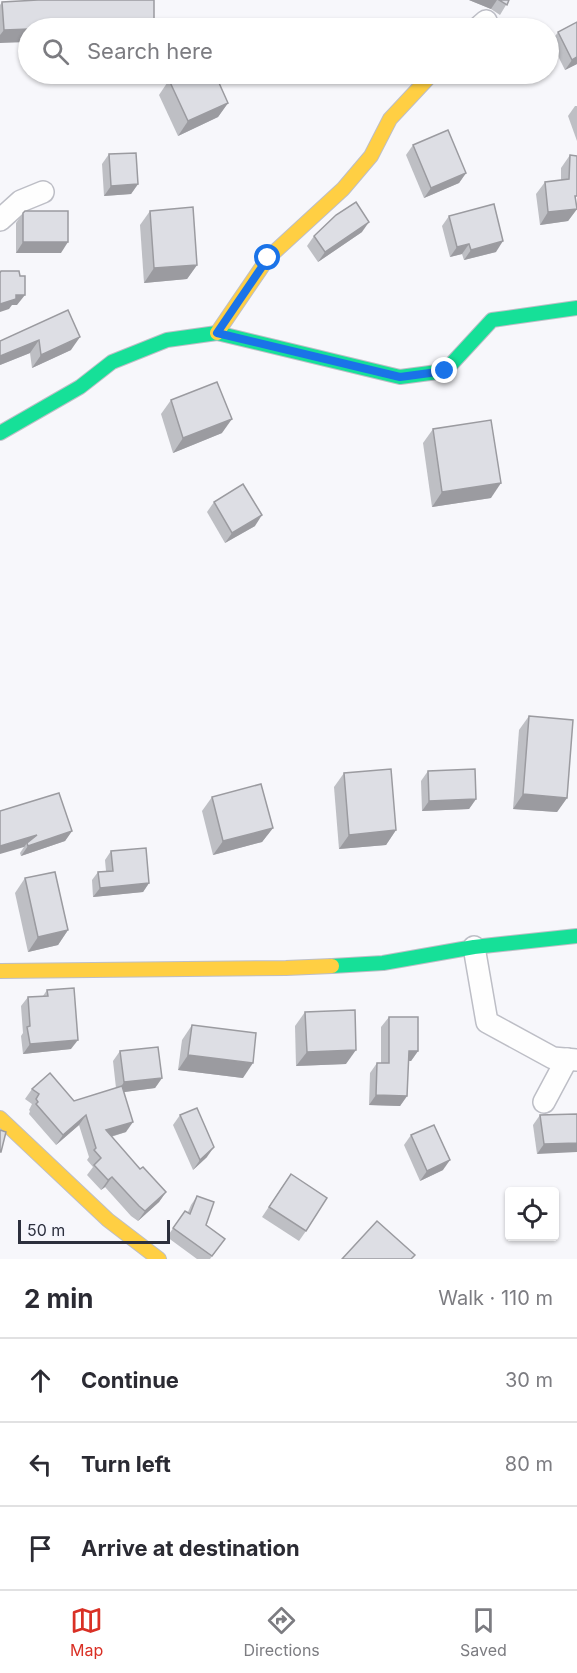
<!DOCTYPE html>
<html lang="en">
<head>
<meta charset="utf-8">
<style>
	:root { --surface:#fff; --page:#f2f2f3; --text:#2b2b33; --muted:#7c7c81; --line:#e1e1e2; --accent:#d93025 }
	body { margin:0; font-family:Inter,sans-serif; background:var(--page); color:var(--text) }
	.controls { position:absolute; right:18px; bottom:18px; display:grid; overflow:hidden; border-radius:6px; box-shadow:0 2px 4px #0004 }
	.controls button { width:54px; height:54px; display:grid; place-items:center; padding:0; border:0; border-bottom:2px solid var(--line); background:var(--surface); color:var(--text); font:30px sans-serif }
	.scale { position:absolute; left:18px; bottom:15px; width:152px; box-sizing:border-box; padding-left:6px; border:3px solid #2d303d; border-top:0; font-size:16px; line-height:21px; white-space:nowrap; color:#2d303d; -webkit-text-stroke:4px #f5f6fd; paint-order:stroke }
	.stop { position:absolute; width:18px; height:18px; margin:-14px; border:4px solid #1a73e8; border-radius:50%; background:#fff }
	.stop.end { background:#1a73e8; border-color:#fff; box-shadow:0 2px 6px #0008 }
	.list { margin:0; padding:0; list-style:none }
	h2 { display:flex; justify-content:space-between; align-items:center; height:78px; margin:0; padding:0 24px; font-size:26px }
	h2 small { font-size:20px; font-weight:400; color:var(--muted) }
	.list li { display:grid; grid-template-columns:39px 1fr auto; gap:18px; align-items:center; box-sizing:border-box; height:84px; padding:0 24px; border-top:2px solid var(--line) }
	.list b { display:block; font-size:22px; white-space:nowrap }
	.list em { font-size:20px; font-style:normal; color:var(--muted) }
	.icon { flex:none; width:33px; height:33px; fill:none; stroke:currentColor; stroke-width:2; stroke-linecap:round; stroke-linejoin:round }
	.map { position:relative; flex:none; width:577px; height:1259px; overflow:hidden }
	.search { position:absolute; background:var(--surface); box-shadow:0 2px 4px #0004; left:18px; right:18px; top:18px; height:66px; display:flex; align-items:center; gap:15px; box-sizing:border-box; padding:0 21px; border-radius:33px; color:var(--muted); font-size:22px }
	.sheet { height:330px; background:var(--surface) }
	nav { display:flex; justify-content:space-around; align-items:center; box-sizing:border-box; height:84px; border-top:2px solid var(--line); background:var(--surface); font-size:16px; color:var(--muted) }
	nav a { display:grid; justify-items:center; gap:3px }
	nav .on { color:var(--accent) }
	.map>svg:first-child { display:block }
</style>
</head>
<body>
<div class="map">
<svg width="577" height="1259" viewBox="0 0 577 1259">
	<rect width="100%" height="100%" fill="#f7f7fb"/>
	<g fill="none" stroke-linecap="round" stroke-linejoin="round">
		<defs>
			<g id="street">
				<path d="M478,28L486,21"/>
				<path d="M0,220L21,201L43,192"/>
				<path d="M474,947L487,1022L553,1058L577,1060"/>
				<path d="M544,1102L567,1059"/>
			</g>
			<g id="fast">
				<path d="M0,433L80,387L112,362L167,340L217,333L400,377L445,371L492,320L577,308"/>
				<path d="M332,966L383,963L474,947L577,936"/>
			</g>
			<g id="slow">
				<path d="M217,333L268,258L343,189L371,156L390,119L432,74"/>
				<path d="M0,971L286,968L332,966"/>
				<path d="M0,1118L108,1220L159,1259"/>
			</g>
		</defs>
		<use href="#street" stroke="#bdbec6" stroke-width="24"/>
		<use href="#fast" stroke="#bdbec6" stroke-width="16"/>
		<use href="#slow" stroke="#bdbec6" stroke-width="16"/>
		<use href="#street" stroke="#fefefe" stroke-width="21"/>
		<use href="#fast" stroke="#16e098" stroke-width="14"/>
		<use href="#slow" stroke="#ffcf43" stroke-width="14"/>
	</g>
	<g fill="#bebfc4">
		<path d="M469,0H509L500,15L491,9Z"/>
		<path d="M2,2L154,28H28L0,43V5Z"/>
		<path d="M577,22V64L565,70L551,42L558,32Z"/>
		<path d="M169,80L228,103L218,117L178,136L159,95Z"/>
		<path d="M575,106H577V141L568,116Z"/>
		<path d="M413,145L466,173L459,183L424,198L406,155Z"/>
		<path d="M109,154L138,184L131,194L104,196L102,164Z"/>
		<path d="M570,155L577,209L568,221L540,225L536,194L545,182L561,180V168Z"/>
		<path d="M150,211L197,265L187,279L144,283L140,225Z"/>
		<path d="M23,213L61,253H16V223Z"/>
		<path d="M449,216L496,252L464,260L462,254L450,257L442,226Z"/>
		<path d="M362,232L318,262L307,246L314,236Z"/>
		<path d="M68,310L71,350L32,368L30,353L0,365V341Z"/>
		<path d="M171,400L222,433L173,453L161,414Z"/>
		<path d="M433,429L491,498L432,507L423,443Z"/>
		<path d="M214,502L255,526L225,543L207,512Z"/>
		<path d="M529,716L567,798L557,812L513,809L519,730Z"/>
		<path d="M428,771L476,799L469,809L422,811L421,781Z"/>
		<path d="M344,773L396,830L386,845L339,849L334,787Z"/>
		<path d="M212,797L273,828L262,842L213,855L202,811Z"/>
		<path d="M0,811L72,831L65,841L21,856L20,853L24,847Z"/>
		<path d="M111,851L149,883L143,892L93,897L92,880L98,872L106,871L105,860Z"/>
		<path d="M25,878L68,930L58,945L28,952L15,893Z"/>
		<path d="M47,990L71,1049L23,1054L21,1036L23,1033L21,1006L28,997L43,996Z"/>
		<path d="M305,1012L346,1064L296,1066L295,1026Z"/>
		<path d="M389,1017L418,1051L411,1061H408L407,1096L400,1106L369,1105L370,1073L377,1063H381V1027Z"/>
		<path d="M192,1025L243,1078L178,1070L182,1040Z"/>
		<path d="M120,1051L162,1078L155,1088L124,1092L126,1132L111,1137L140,1169L166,1192L159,1202L138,1221L131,1216L105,1187L101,1190L87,1175L93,1167L87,1160L89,1157L79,1125L56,1145L29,1114L30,1111L29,1110L32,1104L25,1099L32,1089L74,1101L116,1088L113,1061Z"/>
		<path d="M577,1114L537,1154L533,1125L540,1115Z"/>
		<path d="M180,1115L207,1157L193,1170L173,1125Z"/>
		<path d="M411,1135L443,1170L420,1181L404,1145Z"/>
		<path d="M284,1184L306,1231L299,1241L262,1217Z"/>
		<path d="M197,1196L206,1225L225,1239L210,1259H197L167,1237L185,1211L188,1212L191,1205Z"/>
	</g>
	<g fill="#9b9ba0">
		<path d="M469,0H497L491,9Z"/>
		<path d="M80,27L79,28H43Z"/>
		<path d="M28,29V42L0,43V35L4,30Z"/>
		<path d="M577,57V64L565,70L572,60Z"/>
		<path d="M228,103L218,117L178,136L188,121Z"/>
		<path d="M466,173L459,183L424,198L431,188Z"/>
		<path d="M138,184L131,194L104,196L111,186Z"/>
		<path d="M577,209L568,221L540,225L548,212Z"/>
		<path d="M369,222L362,232L318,262L325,252Z"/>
		<path d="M503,241L496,252L464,260L471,250Z"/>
		<path d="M23,242H68L61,253H16Z"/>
		<path d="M469,244L462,254L450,257L457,247Z"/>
		<path d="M197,265L187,279L144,283L154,268Z"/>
		<path d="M16,295H25L17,305H12L9,309L0,312V304Z"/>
		<path d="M80,337L71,350L32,368L41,355Z"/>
		<path d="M39,340L30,353L0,365V356Z"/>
		<path d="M232,419L222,433L173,453L183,438Z"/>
		<path d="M501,483L491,498L432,507L442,492Z"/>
		<path d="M262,515L255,526L225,543L232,533Z"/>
		<path d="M523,794L567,798L557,812L513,809Z"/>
		<path d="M476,799L469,809L422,811L429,801Z"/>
		<path d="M273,828L262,842L213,855L223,841Z"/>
		<path d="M396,830L386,845L339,849L349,835Z"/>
		<path d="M72,831L65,841L21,856L28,846L27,843L24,847L0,854V846L37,835Z"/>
		<path d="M149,883L143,892L93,897L100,888Z"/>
		<path d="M68,930L58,945L28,952L38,937Z"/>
		<path d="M78,1040L71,1049L23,1054L30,1044Z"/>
		<path d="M356,1050L346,1064L296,1066L307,1052Z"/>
		<path d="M409,1051H418L411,1061H402Z"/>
		<path d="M188,1055L253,1063L243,1078L178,1070Z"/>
		<path d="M162,1078L155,1088L117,1093L124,1082Z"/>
		<path d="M376,1095L407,1096L400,1106L369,1105Z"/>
		<path d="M86,1115L79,1125L56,1145L63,1135Z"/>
		<path d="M133,1122L126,1132L99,1140L106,1130Z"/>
		<path d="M577,1143V1152L537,1154L544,1144Z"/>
		<path d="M214,1147L207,1157L193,1170L200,1160Z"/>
		<path d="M450,1160L443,1170L420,1181L427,1171Z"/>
		<path d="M112,1177L105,1187L101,1190L108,1180Z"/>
		<path d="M166,1192L159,1202L138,1221L145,1211Z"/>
	</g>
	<g fill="#dddee4" stroke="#9b9ba0" stroke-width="1.5">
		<path d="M38,0H154V28H80V27L4,30L2,2Z"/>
		<path d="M499,0H509L507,5Z"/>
		<path d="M577,22V57L572,60L558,32Z"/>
		<path d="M184,74H215L228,103L188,121L169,80Z"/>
		<path d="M448,130L466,173L431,188L413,145Z"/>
		<path d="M136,153L138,184L111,186L109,154Z"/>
		<path d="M570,155L577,156V196H575L577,209L548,212L545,182L569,179Z"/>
		<path d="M356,202L369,222L325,252L314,236L336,215Z"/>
		<path d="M494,204L503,241L471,250L469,244L457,247L449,216Z"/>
		<path d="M193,207L197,265L154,268L150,211Z"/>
		<path d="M25,211H68V242H23V213Z"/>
		<path d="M1,271H19L20,276H25V295H16V299L0,304V273Z"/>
		<path d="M68,310L80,337L41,355L39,340L0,356V341Z"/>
		<path d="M217,382L232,419L183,438L171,400Z"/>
		<path d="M491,420L501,483L442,492L433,429Z"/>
		<path d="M243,484L262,515L232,533L214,502Z"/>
		<path d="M529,716L573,720L567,798L523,794Z"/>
		<path d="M391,769L396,830L349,835L344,773Z"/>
		<path d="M475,769L476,799L429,801L428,771Z"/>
		<path d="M261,784L273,828L223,841L212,797Z"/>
		<path d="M59,793L72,831L28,846L27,843L37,835L0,846V811Z"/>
		<path d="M146,848L149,883L100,888L98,872L113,871L111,851Z"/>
		<path d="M55,872L68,930L38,937L25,878Z"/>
		<path d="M74,988L78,1040L30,1044L27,1027L30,1026L28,997L48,996L47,990Z"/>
		<path d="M355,1010L356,1050L307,1052L305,1012Z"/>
		<path d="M389,1017H418V1051H409L407,1096L376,1095L377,1063H389Z"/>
		<path d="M192,1025L256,1033L253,1063L188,1055Z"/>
		<path d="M158,1047L162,1078L124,1082L120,1051Z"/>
		<path d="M50,1073L74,1101L122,1086L133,1122L106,1130L140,1169L143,1167L166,1192L145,1211L139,1206L112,1177L108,1180L94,1165L101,1158L94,1150L96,1148L86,1115L63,1135L36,1104L38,1102L36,1099L39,1094L32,1089Z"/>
		<path d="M197,1108L214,1147L200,1160L180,1115Z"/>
		<path d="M577,1114V1143L544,1144L540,1115Z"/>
		<path d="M434,1125L450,1160L427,1171L411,1135Z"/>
		<path d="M0,1130L6,1132L1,1152H0Z"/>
		<path d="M291,1174L327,1198L306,1231L269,1207Z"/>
		<path d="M197,1196L214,1202L206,1225L225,1239L212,1256L173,1228L185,1211L190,1214Z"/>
		<path d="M377,1221L415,1255L411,1259H342Z"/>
	</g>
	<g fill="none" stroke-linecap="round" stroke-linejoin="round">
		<path stroke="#1a73e8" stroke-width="8" d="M268,258L217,333L400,377L445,371"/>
	</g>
</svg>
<div class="controls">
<button><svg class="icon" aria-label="locate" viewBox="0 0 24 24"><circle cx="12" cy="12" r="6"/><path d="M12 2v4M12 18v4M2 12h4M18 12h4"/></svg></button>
</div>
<div class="scale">50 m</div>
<div class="stop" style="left:268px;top:258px"></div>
<div class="stop end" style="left:445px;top:371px"></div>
<div class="search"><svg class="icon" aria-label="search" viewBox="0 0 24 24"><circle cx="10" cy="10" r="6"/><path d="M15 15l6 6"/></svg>Search here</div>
</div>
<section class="sheet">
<h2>2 min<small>Walk · 110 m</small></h2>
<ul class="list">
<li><svg class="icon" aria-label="ahead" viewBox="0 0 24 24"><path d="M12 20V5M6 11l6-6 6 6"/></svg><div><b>Continue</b></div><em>30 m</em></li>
<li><svg class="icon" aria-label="left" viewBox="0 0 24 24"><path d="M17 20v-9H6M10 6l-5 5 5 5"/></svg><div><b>Turn left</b></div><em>80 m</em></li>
<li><svg class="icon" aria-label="arrive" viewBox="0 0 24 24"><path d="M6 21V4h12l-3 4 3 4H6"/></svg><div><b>Arrive at destination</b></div></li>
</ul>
</section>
<nav>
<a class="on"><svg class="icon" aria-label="map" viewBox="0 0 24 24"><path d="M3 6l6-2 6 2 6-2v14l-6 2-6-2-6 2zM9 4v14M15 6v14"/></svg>Map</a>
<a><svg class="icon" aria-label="directions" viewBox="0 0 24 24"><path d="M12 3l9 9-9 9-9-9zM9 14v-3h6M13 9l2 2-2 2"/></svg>Directions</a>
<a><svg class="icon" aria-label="saved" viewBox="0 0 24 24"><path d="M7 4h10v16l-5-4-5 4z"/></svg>Saved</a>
</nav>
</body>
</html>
